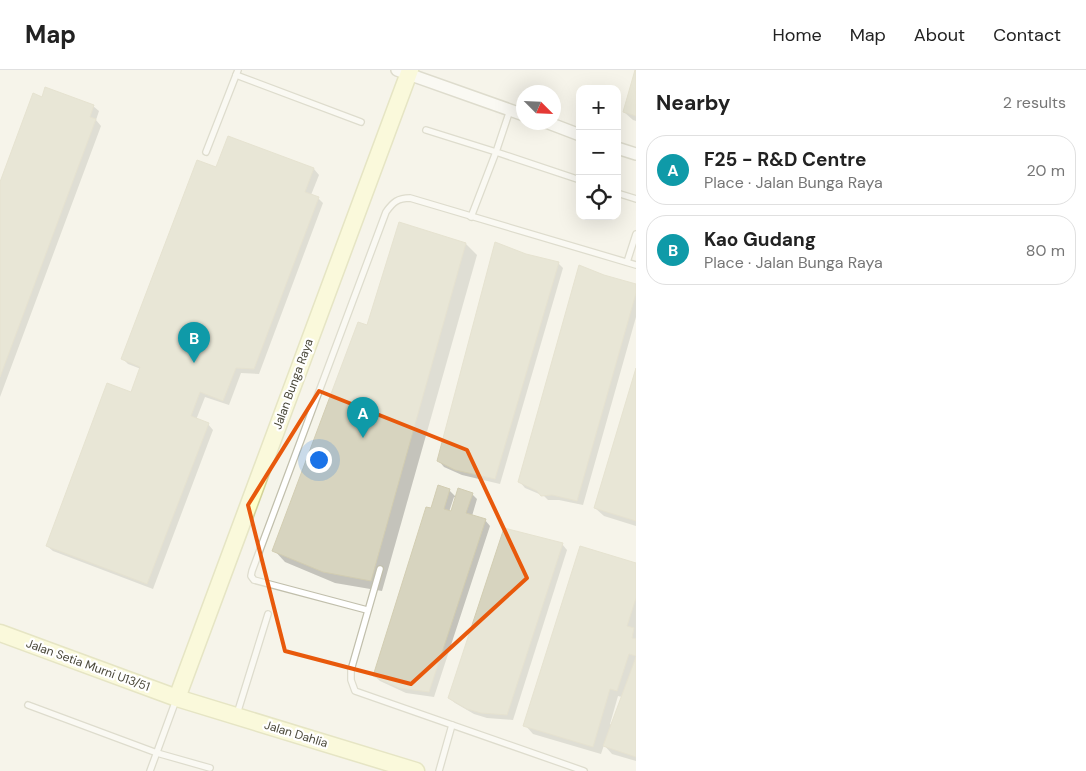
<!DOCTYPE html>
<html lang="en">
<head>
<meta charset="utf-8">
<style>
	:root { --surface:#fff; --page:#f2f2f2; --text:#222; --muted:#767676; --line:#e0e0e0; --accent:#0f766e }
	body { margin:0; font-family:"DM Sans",sans-serif; background:var(--page); color:var(--text) }
	.controls { position:absolute; right:15px; top:15px; display:grid; overflow:hidden; border-radius:10px; box-shadow:0 5px 20px #0002 }
	.controls button { width:45px; height:45px; display:grid; place-items:center; padding:0; border:0; border-bottom:1px solid var(--line); background:var(--surface); color:var(--text); font:25px sans-serif }
	.compass { position:absolute; left:516px; top:15px; width:45px; height:45px; border-radius:50%; background:var(--surface); box-shadow:0 5px 20px #0002; rotate:114deg }
	.you { position:absolute; left:318px; top:389px; width:18px; height:18px; margin:-12px; border:4px solid #fff; border-radius:50%; background:#1a73e8; box-shadow:0 0 0 8px #1a73e833 }
	.badge { display:grid; place-items:center; width:32px; height:32px; border-radius:50%; background:var(--accent); color:#fff; font-size:16px; font-weight:700 }
	.pin { position:absolute; translate:-50% -41px; filter:drop-shadow(0 1px 2px #0008) }
	.pin::after { content:''; position:absolute; top:26px; width:18px; height:15px; background:inherit; clip-path:polygon(0 0,100% 0,50% 100%) }
	.list { margin:0; padding:0; list-style:none }
	h2 { display:flex; justify-content:space-between; align-items:center; height:65px; margin:0; padding:0 20px; font-size:21px }
	h2 small { font-size:16px; font-weight:400; color:var(--muted) }
	.list li { display:grid; grid-template-columns:32px 1fr auto; gap:15px; align-items:center; box-sizing:border-box; height:70px; margin:0 10px 10px; padding:0 10px; border:1px solid var(--line); border-radius:20px }
	.list b { display:block; font-size:19px; white-space:nowrap }
	.list p { margin:0; font-size:16px; white-space:nowrap; color:var(--muted) }
	.list em { font-size:16px; font-style:normal; color:var(--muted) }
	.icon { flex:none; width:28px; height:28px; fill:none; stroke:currentColor; stroke-width:2; stroke-linecap:round; stroke-linejoin:round }
	.map { position:relative; flex:none; width:636px; height:701px; overflow:hidden }
	header { display:flex; align-items:center; gap:30px; box-sizing:border-box; height:70px; padding:0 25px; background:var(--surface); border-bottom:1px solid var(--line) }
	header strong { font-size:24px }
	nav { display:flex; gap:28px; margin-inline-start:auto; font-size:18px }
	main { display:flex }
	aside { flex:1; background:var(--surface) }
	.map>svg:first-child { display:block }
</style>
</head>
<body>
<header>
<strong>Map</strong>
<nav><a>Home</a><a>Map</a><a>About</a><a>Contact</a></nav>
</header>
<main>
<div class="map">
<svg width="636" height="701" viewBox="0 0 636 701">
	<rect width="100%" height="100%" fill="#f5f4ea"/>
	<g fill="#0003" fill-rule="evenodd">
		<path d="M636,2V51L633,50L624,42Z"/>
		<path d="M43,28L93,36L99,41L96,50L101,56L0,327V116Z"/>
		<path d="M229,67L314,99L319,105L311,125L318,128L323,133L259,304L241,303L229,335L205,327L196,350L208,354L213,360L153,519L53,481L47,476L131,324L141,299L128,294L123,289L217,99Z"/>
		<path d="M466,174L477,185L382,521L335,513L285,492L274,480L368,256Z"/>
		<path d="M525,185L558,193L563,198L500,414L462,405L444,397L439,391Z"/>
		<path d="M603,206L636,215V247L583,435L559,430H548L544,426L525,418L520,412Z"/>
		<path d="M636,302V456L604,446L595,438Z"/>
		<path d="M449,420L456,427L472,424L477,429L472,446L485,450L490,456L434,627L406,623L380,611L375,606L432,440ZM454,427L456,428L452,443L449,442Z"/>
		<path d="M562,474L567,480L513,650L487,648L474,644L455,633L449,628Z"/>
		<path d="M636,494V691L612,684L604,675L601,684L533,664L525,655ZM618,626L622,627L612,655L610,654Z"/>
	</g>
	<g fill="#d7d4bf" stroke="#d2cdb2">
		<path d="M635,0H636V46L623,42Z"/>
		<path d="M45,17L94,35L90,47L96,49L0,307V112L33,23L42,27Z"/>
		<path d="M228,66L314,98L305,122L319,127L254,299L236,298L223,331L200,322L191,346L209,353L147,514L46,476L107,313L131,322L140,297L121,289L197,90L216,97Z"/>
		<path d="M399,152L466,173L371,511L323,502L272,481L358,252L367,255Z"/>
		<path d="M495,172L526,184L559,192L495,409L455,400L437,391Z"/>
		<path d="M579,195L604,205L636,214V223L577,431L552,425L541,426L537,421L518,412Z"/>
		<path d="M636,298V451L594,438Z"/>
		<path d="M438,415L450,419L444,439L451,441L458,418L473,423L466,443L486,449L429,622L399,618L373,606L426,437L431,438Z"/>
		<path d="M504,458L563,473L507,645L481,643L467,639L448,628Z"/>
		<path d="M580,476L636,493V528L627,556L634,558L632,568L636,569V586L629,584L617,621L610,619L593,677L523,656Z"/>
		<path d="M636,587V687L603,676Z"/>
	</g>
	<g fill="none" stroke-linecap="round" stroke-linejoin="round">
		<defs>
			<g id="lane">
				<path d="M236,5L361,52"/>
				<path d="M510,40L496,82L580,110"/>
				<path d="M426,60L496,82L471,147"/>
				<path d="M206,82L238,0"/>
				<path d="M617,123L636,129"/>
				<path d="M627,192L636,164"/>
				<path d="M380,499L351,600V610L355,621L584,701"/>
				<path d="M367,540L254,510L251,506L252,501L386,142C393,132 398,128 410,128L636,195"/>
				<path d="M28,635L157,683L210,698"/>
				<path d="M237,644L268,544"/>
				<path d="M150,701L176,630"/>
				<path d="M439,701L452,655"/>
			</g>
			<g id="street">
				<path d="M397,0L524,45"/>
				<path d="M546,52L580,65"/>
				<path d="M617,78L636,84"/>
			</g>
			<g id="secondary">
				<path d="M0,563L177,628L416,701"/>
				<path d="M177,628L410,0"/>
			</g>
		</defs>
		<use href="#lane" stroke="#c1bfac" stroke-width="8"/>
		<use href="#street" stroke="#c1bfac" stroke-width="14"/>
		<use href="#secondary" stroke="#d2d297" stroke-width="19"/>
		<use href="#lane" stroke="#fff" stroke-width="5.5"/>
		<use href="#street" stroke="#fff" stroke-width="11"/>
		<use href="#secondary" stroke="#feffca" stroke-width="16"/>
	</g>
	<path d="M0 0H636V701H0ZM319,321L467,380L527,508L411,614L285,581L248,435Z" fill="#f5f4ea" fill-opacity=".55" fill-rule="evenodd"/>
	<path fill="none" stroke="#e8590c" stroke-width="4" stroke-linejoin="round" d="M319,321L467,380L527,508L411,614L285,581L248,435Z"/>
	<g text-anchor="middle" stroke-width="4.5" stroke-linejoin="round" paint-order="stroke">
		<g font-size="12" fill="#494738" stroke="#fff">
			<text transform="translate(293 314) rotate(-70)" y="4">Jalan Bunga Raya</text>
			<text transform="translate(88 595) rotate(20)" y="4">Jalan Setia Murni U13/51</text>
			<text transform="translate(296 664) rotate(17)" y="4">Jalan Dahlia</text>
		</g>
	</g>
</svg>
<div class="controls">
<button>+</button>
<button>−</button>
<button><svg class="icon" aria-label="locate" viewBox="0 0 24 24"><circle cx="12" cy="12" r="6"/><path d="M12 2v4M12 18v4M2 12h4M18 12h4"/></svg></button>
</div>
<svg class="compass" viewBox="-18 -18 36 36"><path d="M0-13l5 13h-10z" fill="#e53935"/><path d="M0 13l5-13h-10z" fill="#767676"/></svg>
<div class="you"></div>
<div class="pin badge" style="left:363px;top:368px;background:#0f9aa8">A</div>
<div class="pin badge" style="left:194px;top:293px;background:#0f9aa8">B</div>
</div>
<aside>
<h2>Nearby<small>2 results</small></h2>
<ul class="list">
<li><span class="badge" style="background:#0f9aa8">A</span><div><b>F25 - R&amp;D Centre</b><p>Place · Jalan Bunga Raya</p></div><em>20 m</em></li>
<li><span class="badge" style="background:#0f9aa8">B</span><div><b>Kao Gudang</b><p>Place · Jalan Bunga Raya</p></div><em>80 m</em></li>
</ul>
</aside>
</main>
</body>
</html>
